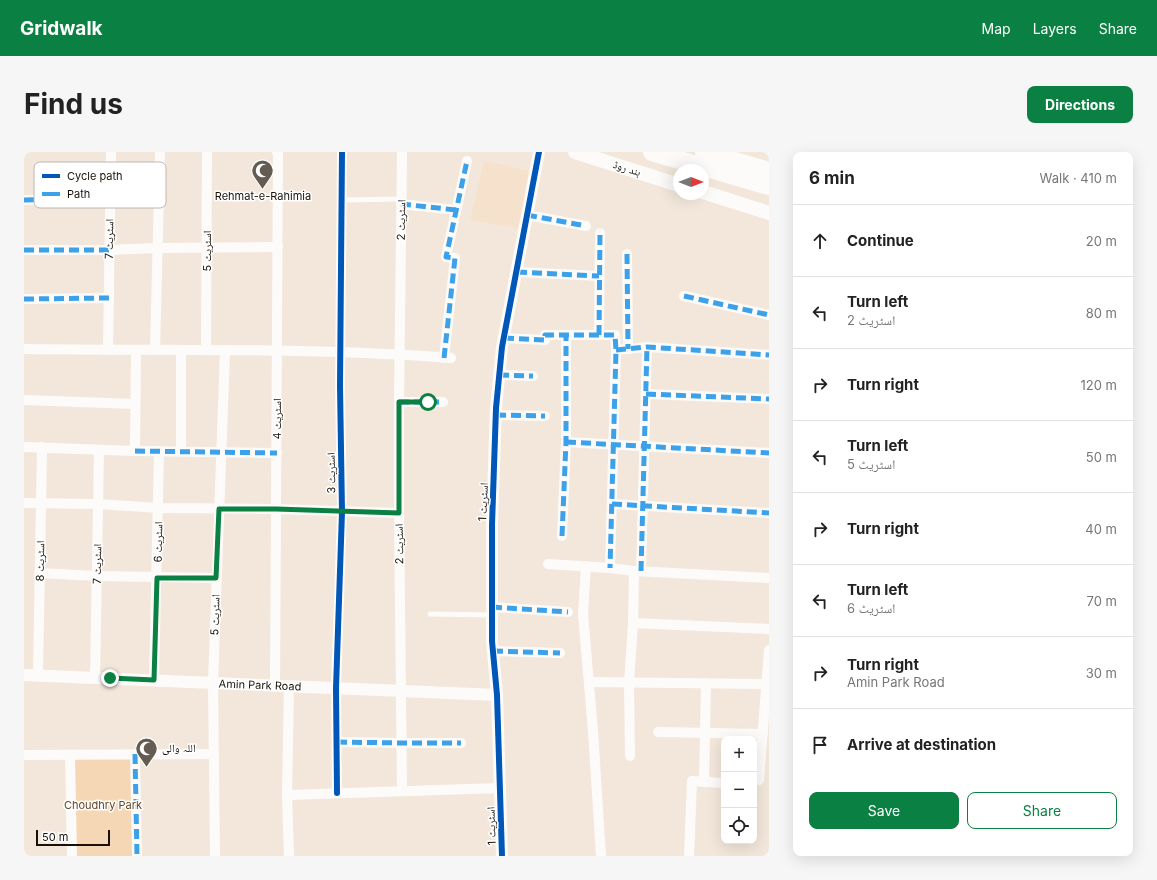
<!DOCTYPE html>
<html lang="en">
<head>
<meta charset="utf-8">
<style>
	:root { --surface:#fff; --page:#f6f6f6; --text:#222; --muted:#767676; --line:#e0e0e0; --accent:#0b8043 }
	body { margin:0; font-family:Inter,"Noto Naskh Arabic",sans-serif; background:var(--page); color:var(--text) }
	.controls { position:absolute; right:12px; bottom:12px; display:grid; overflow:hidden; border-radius:8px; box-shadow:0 4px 16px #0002 }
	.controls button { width:36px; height:36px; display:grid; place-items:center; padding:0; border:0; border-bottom:1px solid var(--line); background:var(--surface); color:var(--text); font:20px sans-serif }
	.compass { position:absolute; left:649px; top:12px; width:36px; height:36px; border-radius:50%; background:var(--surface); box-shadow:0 4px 16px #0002; rotate:90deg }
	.scale { position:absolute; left:12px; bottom:10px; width:74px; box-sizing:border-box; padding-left:4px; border:2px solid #181109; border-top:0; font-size:11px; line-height:14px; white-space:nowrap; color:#181109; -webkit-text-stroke:3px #fff; paint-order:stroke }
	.stop { position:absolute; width:12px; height:12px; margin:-9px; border:3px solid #0b8043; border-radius:50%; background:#fff }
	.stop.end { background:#0b8043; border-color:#fff; box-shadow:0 1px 4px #0008 }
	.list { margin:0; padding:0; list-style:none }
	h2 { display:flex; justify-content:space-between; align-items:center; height:52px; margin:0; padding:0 16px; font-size:17px }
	h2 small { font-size:13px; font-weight:400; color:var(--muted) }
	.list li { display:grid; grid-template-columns:26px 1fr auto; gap:12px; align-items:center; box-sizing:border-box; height:72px; padding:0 16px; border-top:1px solid var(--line) }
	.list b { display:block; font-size:15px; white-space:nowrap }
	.list p { margin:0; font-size:13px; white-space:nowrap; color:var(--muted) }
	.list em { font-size:13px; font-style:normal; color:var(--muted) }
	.actions { display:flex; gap:8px; padding:12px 16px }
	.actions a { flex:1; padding:9px 0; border:1px solid var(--accent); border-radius:8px; text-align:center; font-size:14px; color:var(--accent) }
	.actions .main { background:var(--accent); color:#fff }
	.icon { flex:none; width:22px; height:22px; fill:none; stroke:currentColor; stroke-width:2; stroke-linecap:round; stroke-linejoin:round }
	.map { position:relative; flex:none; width:745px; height:704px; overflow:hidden; border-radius:8px }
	header { display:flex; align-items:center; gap:24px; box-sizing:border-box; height:56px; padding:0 20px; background:var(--accent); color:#fff }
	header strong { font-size:19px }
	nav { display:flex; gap:22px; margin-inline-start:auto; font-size:14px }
	.intro { display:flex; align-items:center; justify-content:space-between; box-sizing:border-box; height:96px; padding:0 24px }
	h1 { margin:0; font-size:28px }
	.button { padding:10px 18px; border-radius:8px; background:var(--accent); color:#fff; font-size:14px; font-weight:700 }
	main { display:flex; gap:24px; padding:0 24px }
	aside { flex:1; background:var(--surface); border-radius:8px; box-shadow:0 4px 16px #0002 }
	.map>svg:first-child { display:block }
</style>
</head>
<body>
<header>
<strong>Gridwalk</strong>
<nav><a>Map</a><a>Layers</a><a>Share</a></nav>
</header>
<div class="intro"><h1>Find us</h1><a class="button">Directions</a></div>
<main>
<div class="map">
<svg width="745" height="704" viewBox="0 0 745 704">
	<rect width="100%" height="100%" fill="#f2e7da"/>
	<path fill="#f6e2cc" d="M460,9L511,20L500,77L446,68Z"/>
	<path fill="#f6d7b5" d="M111,602L113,704H48L46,603Z"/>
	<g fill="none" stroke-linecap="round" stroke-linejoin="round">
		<g stroke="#fdfbf9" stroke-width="5">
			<path d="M318,48L377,47"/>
			<path d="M406,462L468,463"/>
		</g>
		<g stroke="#fdfbf9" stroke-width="10">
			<path d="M378,0L375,250V361L378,639"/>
			<path d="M0,48L86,46"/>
			<path d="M377,52L432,58"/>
			<path d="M503,63L562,74"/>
			<path d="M0,98H85L133,96L254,95"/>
			<path d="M603,102L604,197"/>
			<path d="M493,120L575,124"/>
			<path d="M660,144L745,163"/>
			<path d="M0,147L85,146"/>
			<path d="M575,183L576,81"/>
			<path d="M480,186L521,188V183H591L592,198L586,416"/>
			<path d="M0,197C142,199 285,195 427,206"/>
			<path d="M182,197L183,0"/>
			<path d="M84,198L87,0"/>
			<path d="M131,198L136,0"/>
			<path d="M157,198V299"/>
			<path d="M592,198L623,195L745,203"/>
			<path d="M420,206L431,106L422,105L443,9"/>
			<path d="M475,223L509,224"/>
			<path d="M622,242L745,247"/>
			<path d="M0,248L111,252"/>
			<path d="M375,250H419"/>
			<path d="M472,263L521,264"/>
			<path d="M542,290L745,301"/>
			<path d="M0,295L111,299L112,198"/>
			<path d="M111,299L253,301"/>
			<path d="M0,351L74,352L135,356L252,357L375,361"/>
			<path d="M588,352L745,361"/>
			<path d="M538,384L542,290V183"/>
			<path d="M524,412L586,416L610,419L745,426"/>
			<path d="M562,414L559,462L569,579L577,704"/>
			<path d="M617,419L623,195"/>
			<path d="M15,421L73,424L192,426"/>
			<path d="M468,455L544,460"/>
			<path d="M609,471L745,477"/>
			<path d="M469,499L536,501"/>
			<path d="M14,523L18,295"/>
			<path d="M71,526L75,298"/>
			<path d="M130,528L135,299"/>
			<path d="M565,530L742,532"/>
			<path d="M251,533L254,0H253"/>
			<path d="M634,580L739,582"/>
			<path d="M313,590L378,591H437"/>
			<path d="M111,602L113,704"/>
			<path d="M0,603L190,602"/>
			<path d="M46,603L48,704"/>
			<path d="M606,604L605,531L609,471L610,419"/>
			<path d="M735,628L745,498"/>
			<path d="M680,630L682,531"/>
			<path d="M313,641L312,536L318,360L316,234L318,0"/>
			<path d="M263,643L476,636"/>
			<path d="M191,704L189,531L201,198"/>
			<path d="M265,704L263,643L265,534"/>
			<path d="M665,704L668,629L700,631"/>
		</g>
		<g stroke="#fdfbf9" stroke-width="12">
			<path d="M0,523L473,543"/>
			<path d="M478,704L473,543L468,489V373L472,256L478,195L515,0"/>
		</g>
		<g stroke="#fdfbf9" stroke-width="14">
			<path d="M551,0L655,33"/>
			<path d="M679,40L745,61"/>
		</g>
		<g stroke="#fdfbf9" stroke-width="18">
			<path d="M628,0L745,34"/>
			<path d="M680,0L745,19"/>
		</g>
		<g stroke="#3da1e9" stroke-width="5" stroke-dasharray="10 5" stroke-linecap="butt">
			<path d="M0,48L86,46"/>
			<path d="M377,52L432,58"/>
			<path d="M503,63L562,74"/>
			<path d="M0,98H85"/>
			<path d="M603,102L604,197"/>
			<path d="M493,120L575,124"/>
			<path d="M660,144L745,163"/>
			<path d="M0,147L85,146"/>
			<path d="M575,183L576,81"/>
			<path d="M480,186L521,188V183H591L592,198L586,416"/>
			<path d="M592,198L623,195L745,203"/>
			<path d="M420,206L431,106L422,105L443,9"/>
			<path d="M475,223L509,224"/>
			<path d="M622,242L745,247"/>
			<path d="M375,250H419"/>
			<path d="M472,263L521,264"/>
			<path d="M542,290L745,301"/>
			<path d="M111,299L253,301"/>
			<path d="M588,352L745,361"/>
			<path d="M538,384L542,290V183"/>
			<path d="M617,419L623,195"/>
			<path d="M468,455L544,460"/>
			<path d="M469,499L536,501"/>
			<path d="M313,590L378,591H437"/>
			<path d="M111,602L113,704"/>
		</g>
		<defs>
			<g id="cycleway">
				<path d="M313,641L312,536L318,360L316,234L318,0"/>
				<path d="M478,704L473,543L468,489V373L472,256L478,195L515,0"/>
			</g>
		</defs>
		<use href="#cycleway" stroke="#fff" stroke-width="8"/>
		<use href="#cycleway" stroke="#0057b8" stroke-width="6"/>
	</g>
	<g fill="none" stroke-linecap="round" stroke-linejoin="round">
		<path stroke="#0b8043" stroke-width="5" d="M86,526L130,528L133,426H192L195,357H252L375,361V250H404"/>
	</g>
	<defs>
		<symbol id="mosque-pin" viewBox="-11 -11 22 30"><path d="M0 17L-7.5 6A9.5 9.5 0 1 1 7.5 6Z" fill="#645c52" stroke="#fff"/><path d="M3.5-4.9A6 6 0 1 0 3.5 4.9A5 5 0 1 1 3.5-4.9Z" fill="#fff"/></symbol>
	</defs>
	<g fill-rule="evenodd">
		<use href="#mosque-pin" x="226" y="6" width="25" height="34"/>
		<use href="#mosque-pin" x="110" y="584" width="25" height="34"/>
	</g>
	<g text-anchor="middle" stroke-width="3" stroke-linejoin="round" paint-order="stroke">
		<g font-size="11" fill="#181109" stroke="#fff">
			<text transform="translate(603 16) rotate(18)" y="4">بند روڈ</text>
			<text transform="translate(377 68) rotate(-89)" y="4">اسٹریٹ 2</text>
			<text transform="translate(85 87) rotate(-89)" y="4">اسٹریٹ 7</text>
			<text transform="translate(183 99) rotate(-90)" y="4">اسٹریٹ 5</text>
			<text transform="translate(253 267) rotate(-90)" y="4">اسٹریٹ 4</text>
			<text transform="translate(307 321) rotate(-91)" y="4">اسٹریٹ 3</text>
			<text transform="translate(459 350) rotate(-87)" y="4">اسٹریٹ 1</text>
			<text transform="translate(134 390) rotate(-89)" y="4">اسٹریٹ 6</text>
			<text transform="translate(375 392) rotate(-91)" y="4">اسٹریٹ 2</text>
			<text transform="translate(16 409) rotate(-89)" y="4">اسٹریٹ 8</text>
			<text transform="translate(73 412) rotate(-89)" y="4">اسٹریٹ 7</text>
			<text transform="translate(191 463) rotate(-88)" y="4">اسٹریٹ 5</text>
			<text transform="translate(236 533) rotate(2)" y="4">Amin Park Road</text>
			<text transform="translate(467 674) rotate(-92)" y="4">اسٹریٹ 1</text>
		</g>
		<g font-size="11" fill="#181109" stroke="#fff">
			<text x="239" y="48">Rehmat-e-Rahimia</text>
			<text x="138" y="600" text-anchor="start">اللہ والی</text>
		</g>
		<g font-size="11" fill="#634624" stroke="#fff">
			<text x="79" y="657">Choudhry Park</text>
		</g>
	</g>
	<rect x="10" y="10" width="132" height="46" rx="6" fill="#fff" stroke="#bab8b5" stroke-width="1"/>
	<rect x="18" y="22" width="18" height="4" fill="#0057b8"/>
	<rect x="18" y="40" width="18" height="4" fill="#3da1e9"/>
	<g font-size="11" fill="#181109">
		<text x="43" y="28">Cycle path</text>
		<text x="43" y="46">Path</text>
	</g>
</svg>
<div class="controls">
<button>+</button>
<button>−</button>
<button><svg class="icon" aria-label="locate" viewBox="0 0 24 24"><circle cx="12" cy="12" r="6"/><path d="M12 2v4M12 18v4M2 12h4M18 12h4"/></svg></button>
</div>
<svg class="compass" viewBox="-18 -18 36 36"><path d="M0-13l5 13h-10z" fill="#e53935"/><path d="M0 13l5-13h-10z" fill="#767676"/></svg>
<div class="scale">50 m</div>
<div class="stop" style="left:404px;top:250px"></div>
<div class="stop end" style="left:86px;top:526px"></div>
</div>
<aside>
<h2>6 min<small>Walk · 410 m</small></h2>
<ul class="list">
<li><svg class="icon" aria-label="ahead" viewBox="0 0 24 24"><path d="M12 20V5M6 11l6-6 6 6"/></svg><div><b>Continue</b></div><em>20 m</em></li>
<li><svg class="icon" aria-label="left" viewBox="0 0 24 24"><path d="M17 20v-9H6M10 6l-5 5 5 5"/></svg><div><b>Turn left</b><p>اسٹریٹ 2</p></div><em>80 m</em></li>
<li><svg class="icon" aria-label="right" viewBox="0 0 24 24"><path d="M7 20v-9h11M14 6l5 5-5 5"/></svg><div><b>Turn right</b></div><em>120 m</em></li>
<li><svg class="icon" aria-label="left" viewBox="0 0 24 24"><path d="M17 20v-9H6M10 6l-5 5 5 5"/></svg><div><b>Turn left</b><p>اسٹریٹ 5</p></div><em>50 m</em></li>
<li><svg class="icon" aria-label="right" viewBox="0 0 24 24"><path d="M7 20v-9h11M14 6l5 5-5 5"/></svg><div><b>Turn right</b></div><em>40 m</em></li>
<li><svg class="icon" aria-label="left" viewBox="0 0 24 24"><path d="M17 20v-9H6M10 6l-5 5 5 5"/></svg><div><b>Turn left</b><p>اسٹریٹ 6</p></div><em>70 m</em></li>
<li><svg class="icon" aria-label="right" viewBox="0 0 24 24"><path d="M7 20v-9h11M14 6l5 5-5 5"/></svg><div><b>Turn right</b><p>Amin Park Road</p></div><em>30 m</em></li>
<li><svg class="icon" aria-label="arrive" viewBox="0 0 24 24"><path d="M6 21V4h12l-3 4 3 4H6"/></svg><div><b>Arrive at destination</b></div></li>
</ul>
<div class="actions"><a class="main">Save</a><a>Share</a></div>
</aside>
</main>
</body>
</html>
